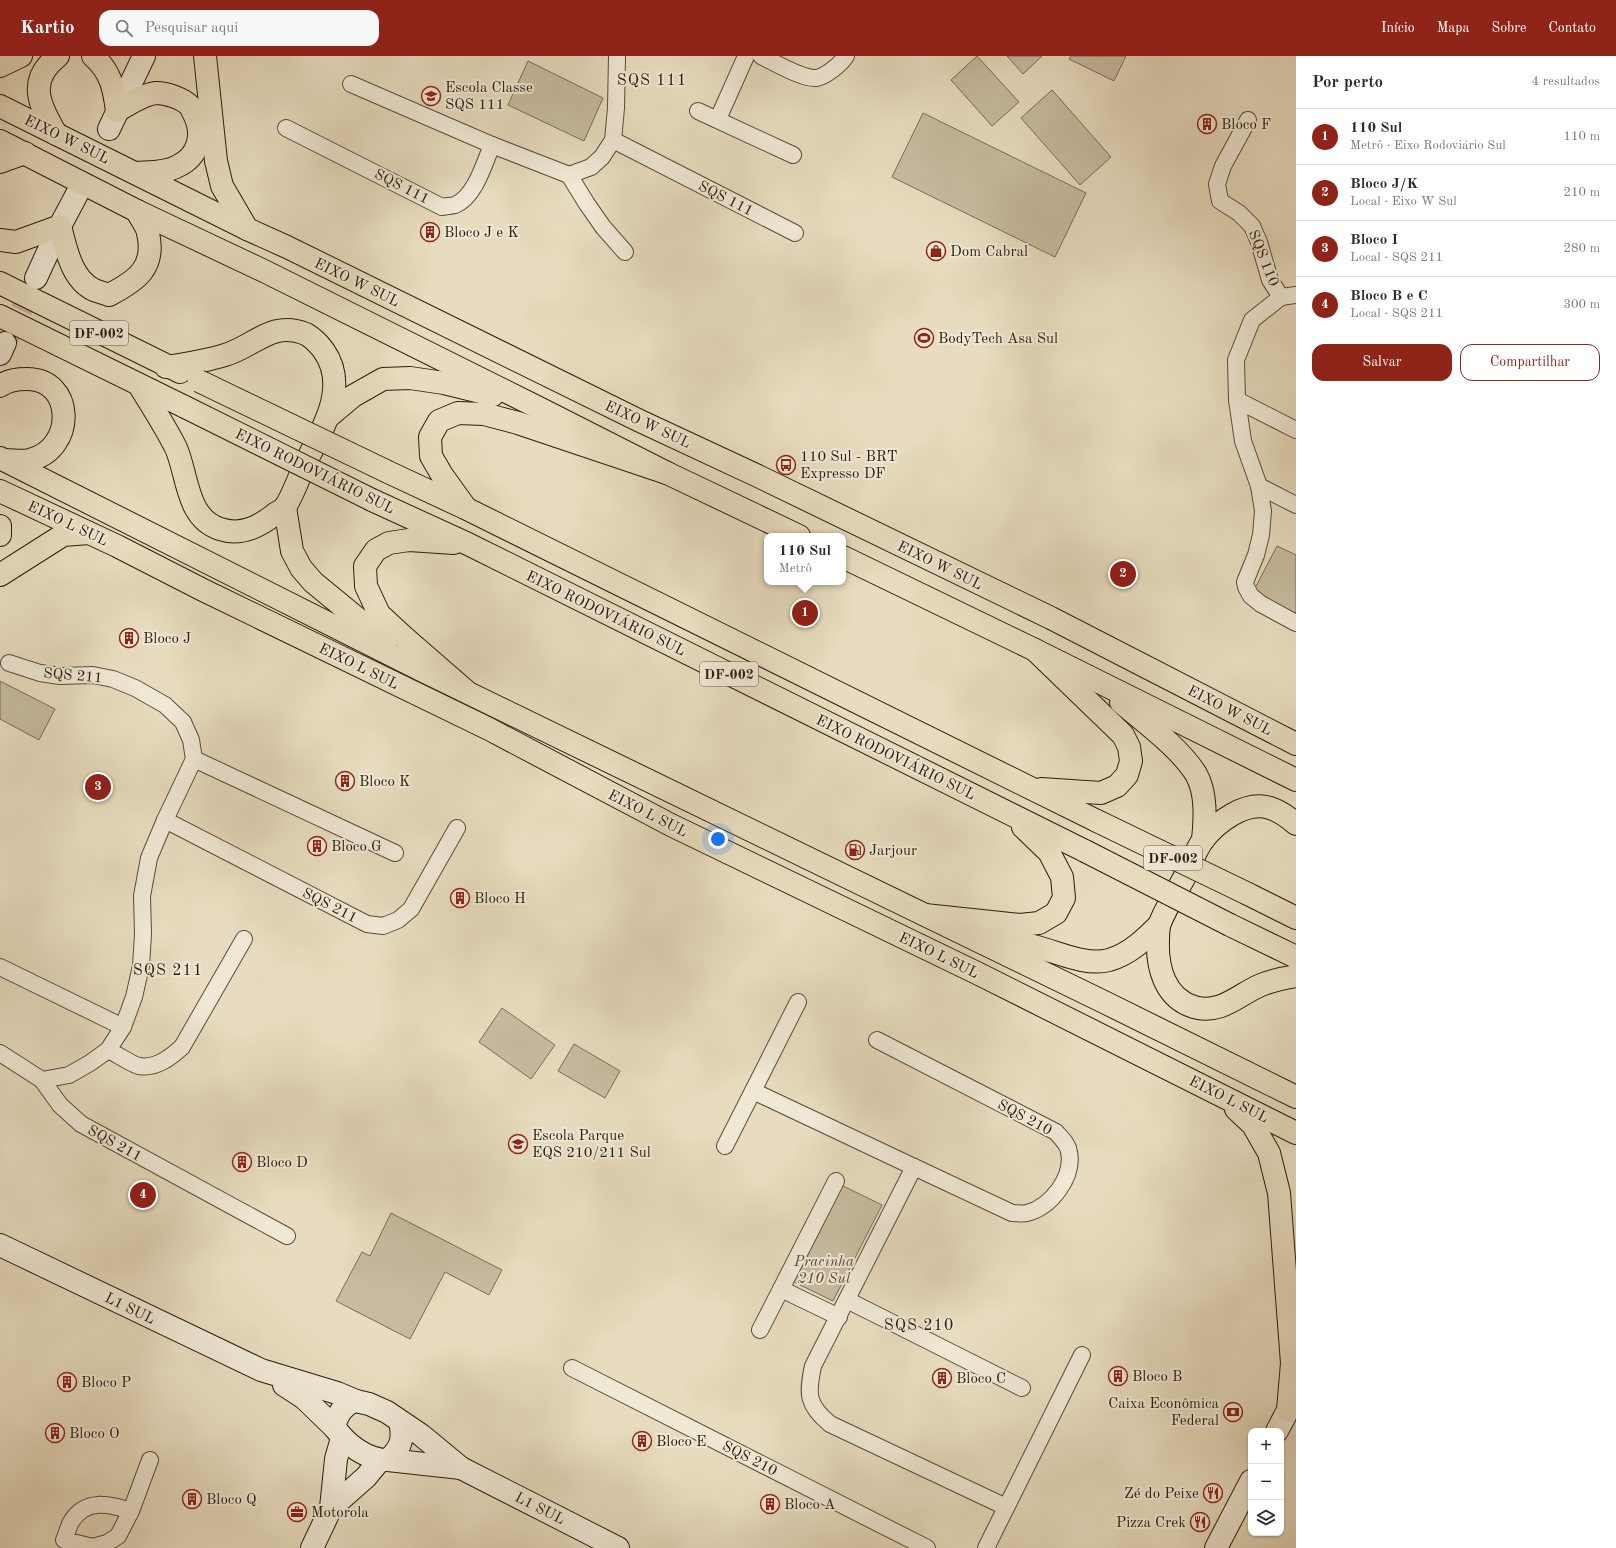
<!DOCTYPE html>
<html lang="pt">
<head>
<meta charset="utf-8">
<style>
	:root { --surface:#fff; --page:#f7f7f7; --text:#2b2b33; --muted:#7c7c81; --line:#e1e1e2; --accent:#8f2418 }
	body { margin:0; font-family:"Old Standard TT",serif; background:var(--page); color:var(--text) }
	.controls { position:absolute; right:12px; bottom:12px; display:grid; overflow:hidden; border-radius:8px; box-shadow:0 1px 3px #0004 }
	.controls button { width:36px; height:36px; display:grid; place-items:center; padding:0; border:0; border-bottom:1px solid var(--line); background:var(--surface); color:var(--text); font:20px sans-serif }
	.you { position:absolute; left:718px; top:783px; width:14px; height:14px; margin:-10px; border:3px solid #fff; border-radius:50%; background:#1a73e8; box-shadow:0 0 0 6px #1a73e833 }
	.badge { display:grid; place-items:center; width:26px; height:26px; border-radius:50%; background:var(--accent); color:#fff; font-size:13px; font-weight:700 }
	.pin { position:absolute; translate:-50% -50%; border:2px solid #fff; box-shadow:0 1px 4px #0006 }
	.popup { position:absolute; left:764px; top:477px; width:82px; height:52px; box-sizing:border-box; display:grid; place-content:center; border-radius:8px; background:var(--surface); filter:drop-shadow(0 1px 3px #0005); font-size:13px; white-space:nowrap; color:var(--muted) }
	.popup b { font-size:15px; color:var(--text) }
	.popup::after { content:''; position:absolute; left:50%; top:100%; margin-left:-8px; border:8px solid transparent; border-top-color:var(--surface) }
	.list { margin:0; padding:0; list-style:none }
	h2 { display:flex; justify-content:space-between; align-items:center; height:52px; margin:0; padding:0 16px; font-size:17px }
	h2 small { font-size:13px; font-weight:400; color:var(--muted) }
	.list li { display:grid; grid-template-columns:26px 1fr auto; gap:12px; align-items:center; box-sizing:border-box; height:56px; padding:0 16px; border-top:1px solid var(--line) }
	.list b { display:block; font-size:15px; white-space:nowrap }
	.list p { margin:0; font-size:13px; white-space:nowrap; color:var(--muted) }
	.list em { font-size:13px; font-style:normal; color:var(--muted) }
	.actions { display:flex; gap:8px; padding:12px 16px }
	.actions a { flex:1; padding:9px 0; border:1px solid var(--accent); border-radius:12px; text-align:center; font-size:14px; color:var(--accent) }
	.actions .main { background:var(--accent); color:#fff }
	.icon { flex:none; width:22px; height:22px; fill:none; stroke:currentColor; stroke-width:2; stroke-linecap:round; stroke-linejoin:round }
	.map { position:relative; flex:none; width:1296px; height:1492px; overflow:hidden }
	header { display:flex; align-items:center; gap:24px; box-sizing:border-box; height:56px; padding:0 20px; background:var(--accent); color:#fff }
	header strong { font-size:19px }
	nav { display:flex; gap:22px; margin-inline-start:auto; font-size:14px }
	.search { width:280px; height:36px; background:var(--page); display:flex; align-items:center; gap:10px; box-sizing:border-box; padding:0 14px; border-radius:12px; color:var(--muted); font-size:15px }
	main { display:flex }
	aside { flex:1; background:var(--surface) }
	.map>svg:first-child { display:block }
</style>
</head>
<body>
<header>
<strong>Kartio</strong>
<div class="search"><svg class="icon" aria-label="search" viewBox="0 0 24 24"><circle cx="10" cy="10" r="6"/><path d="M15 15l6 6"/></svg>Pesquisar aqui</div>
<nav><a>Início</a><a>Mapa</a><a>Sobre</a><a>Contato</a></nav>
</header>
<main>
<div class="map">
<svg width="1296" height="1492" viewBox="0 0 1296 1492">
	<rect width="100%" height="100%" fill="#e7dcbf"/>
	<filter id="stains"><feTurbulence type="fractalNoise" baseFrequency=".005" numOctaves="4"/><feColorMatrix values="0 0 0 0 .2 0 0 0 0 .09 0 0 0 0 .02 0 0 0 .5 -.17"/></filter>
	<radialGradient id="worn" r=".72"><stop offset=".6" stop-color="#630" stop-opacity="0"/><stop offset="1" stop-color="#630" stop-opacity=".3"/></radialGradient>
	<g fill="#c7bca1" stroke="#786c58">
		<path d="M977,0L1019,46L992,70L951,24Z"/>
		<path d="M1007,0H1042L1023,18Z"/>
		<path d="M1071,0H1126L1114,25L1069,3Z"/>
		<path d="M528,5L603,42L584,85L508,49Z"/>
		<path d="M1052,34L1111,101L1080,129L1021,62Z"/>
		<path d="M923,57L1086,137L1055,201L892,121Z"/>
		<path d="M1277,490L1296,499V558L1253,536Z"/>
		<path d="M0,625L55,653L39,684L0,663Z"/>
		<path d="M502,952L555,989L531,1023L479,986Z"/>
		<path d="M574,988L620,1015L605,1042L558,1015Z"/>
		<path d="M841,1129L882,1149L833,1245L792,1225Z"/>
		<path d="M391,1157L502,1214L489,1239L445,1216L410,1283L336,1245L362,1196L370,1200Z"/>
	</g>
	<g fill="none" stroke-linecap="round" stroke-linejoin="round">
		<g stroke="#c1b69c" stroke-width="22" stroke-dasharray="22 11" stroke-linecap="butt">
			<path d="M77,138L109,73"/>
			<path d="M7,284L36,223"/>
		</g>
		<defs>
			<g id="street">
				<path d="M761,0C774,6 802,23 816,22C825,21 841,8 846,0"/>
				<path d="M698,55L793,99"/>
				<path d="M718,63L746,0"/>
				<path d="M1248,64L1223,110L1217,128L1220,145L1239,157L1252,170L1259,186L1270,224L1281,241"/>
				<path d="M286,72L442,151C446,150 451,150 455,149C475,141 484,108 492,89L351,28"/>
				<path d="M613,84L795,177"/>
				<path d="M492,89L569,119L587,148L603,171L625,196"/>
				<path d="M569,119L591,111L602,101L613,84L616,52L617,0"/>
				<path d="M1296,239L1281,241L1252,264L1236,304L1237,344L1243,385L1259,430L1263,455L1261,479L1256,499L1245,526L1246,531L1251,540L1261,548L1296,567"/>
				<path d="M1237,344L1296,374"/>
				<path d="M1259,430L1296,449"/>
				<path d="M194,703L395,797"/>
				<path d="M165,764L367,868L383,870L398,864L411,853L457,772"/>
				<path d="M0,911L123,971"/>
				<path d="M877,984L1056,1076C1061,1082 1068,1088 1069,1096C1074,1121 1051,1151 1027,1157C1023,1158 1017,1157 1012,1157L914,1111"/>
				<path d="M108,994C115,997 133,1009 139,1010C156,1013 171,1001 182,991L244,883"/>
				<path d="M0,997L42,1024L69,1019L90,1007L108,994L123,971L134,941L141,910L143,878L142,840L149,802L165,764L194,703L191,684L183,666L165,649L135,632L113,623L93,619L60,620L40,617L9,607"/>
				<path d="M42,1024L60,1049L81,1068L287,1180"/>
				<path d="M753,1035L914,1111L813,1310C807,1338 807,1349 830,1368L1006,1451"/>
				<path d="M725,1090L798,946"/>
				<path d="M836,1125L781,1233L839,1261"/>
				<path d="M847,1244L1022,1332"/>
				<path d="M760,1274L781,1233"/>
				<path d="M572,1312L927,1492"/>
				<path d="M131,1455C110,1448 85,1442 71,1466C68,1471 67,1478 64,1484L93,1491L107,1487L118,1480L131,1455L150,1404"/>
				<path d="M986,1492L1082,1299"/>
			</g>
			<g id="secondary">
				<path d="M109,73L144,0"/>
				<path d="M36,222L60,170L77,138"/>
				<path d="M0,298L5,287"/>
				<path d="M0,1189L261,1314L337,1337L356,1345"/>
				<path d="M284,1329L304,1342L335,1372"/>
				<path d="M400,1366C404,1383 401,1392 388,1404C367,1404 347,1389 335,1372L336,1364L341,1355L348,1348L356,1345L369,1348L387,1356L421,1379L461,1412L618,1492"/>
				<path d="M1277,1375L1296,1339"/>
				<path d="M388,1404L461,1412"/>
				<path d="M331,1452L366,1421L380,1404"/>
				<path d="M312,1492L331,1452L336,1403L342,1382"/>
				<path d="M1216,1492L1251,1425"/>
			</g>
			<g id="primary">
				<path d="M93,0C111,16 114,32 117,55C127,49 144,38 156,37C166,37 182,42 190,50C191,52 193,56 194,58C204,78 199,100 178,110C166,117 150,116 136,117"/>
				<path d="M205,0L216,105L222,130L247,173"/>
				<path d="M0,10L21,0"/>
				<path d="M0,50L247,173L287,191L640,365L760,421L1051,562L1296,688"/>
				<path d="M56,78C40,49 26,25 58,0"/>
				<path d="M0,85L137,155L264,215L537,351L667,417L799,480"/>
				<path d="M0,106L25,97"/>
				<path d="M0,184L16,186L60,170C66,192 71,223 94,234C99,236 104,237 109,239C136,225 156,212 148,177C147,170 140,162 137,155"/>
				<path d="M0,330C8,324 16,323 26,323C75,322 76,393 30,404C23,406 13,404 5,404"/>
				<path d="M328,361L353,340L383,323L410,322L444,327L493,339"/>
				<path d="M0,402L419,613L1106,947L1296,1041"/>
				<path d="M0,435L117,490L203,534L489,673L671,769L979,918L1296,1077"/>
				<path d="M285,451L292,495L301,512L313,526L386,586"/>
				<path d="M0,470V479"/>
				<path d="M843,501L1035,594L1296,724"/>
				<path d="M0,519L63,479L89,477"/>
				<path d="M1121,646C1145,667 1179,691 1196,718C1207,737 1205,763 1203,784"/>
				<path d="M989,882C1005,884 1022,887 1037,891C1060,897 1086,910 1109,904C1130,898 1145,883 1159,869"/>
				<path d="M1236,1053L1253,1069L1269,1097L1279,1137L1292,1307L1288,1354"/>
			</g>
			<g id="highway">
				<path d="M0,227L180,316"/>
				<path d="M0,260L185,351"/>
				<path d="M139,329C152,350 165,370 176,392C188,419 186,462 220,473C241,480 259,471 275,458C278,456 283,454 285,451C291,443 300,420 304,410C321,375 350,332 324,295C319,288 313,282 306,278C272,264 255,290 225,299C206,305 186,308 166,311"/>
				<path d="M388,416L465,452L1097,765"/>
				<path d="M372,444L468,488L1085,795"/>
				<path d="M465,451L442,419L431,400L430,381L439,365L458,357L484,358L518,367L667,417"/>
				<path d="M454,487L409,484L389,487L376,494L365,510L366,530L379,558L405,582L466,635"/>
				<path d="M1035,594L1123,679L1129,691L1131,705L1127,719L1117,730L1101,737L1041,733"/>
				<path d="M1296,768C1288,761 1280,755 1270,752C1246,744 1217,766 1203,784C1195,795 1190,810 1184,822C1176,837 1166,851 1160,867C1158,872 1158,879 1158,885C1157,912 1165,942 1194,951C1221,959 1239,938 1261,929C1273,924 1283,922 1296,920"/>
				<path d="M1248,838L1296,862"/>
				<path d="M925,859L1020,869L1039,867L1056,857L1064,842L1062,821L1049,796L1023,771"/>
				<path d="M1230,869L1296,901"/>
			</g>
		</defs>
		<use href="#street" stroke="#584d3a" stroke-width="18"/>
		<use href="#secondary" stroke="#291d0e" stroke-width="24"/>
		<use href="#primary" stroke="#291d0e" stroke-width="24"/>
		<use href="#highway" stroke="#291d0e" stroke-width="24"/>
		<use href="#street" stroke="#efe8d5" stroke-width="16"/>
		<use href="#secondary" stroke="#efe8d5" stroke-width="22"/>
		<use href="#primary" stroke="#e7dcbf" stroke-width="22"/>
		<use href="#highway" stroke="#e7dcbf" stroke-width="22"/>
		<defs>
			<g id="highway-bridge">
				<path d="M199,325L388,416"/>
				<path d="M185,351L372,444"/>
				<path d="M1097,765L1248,838"/>
				<path d="M1085,795L1230,869"/>
			</g>
		</defs>
		<use href="#highway-bridge" stroke="#291d0e" stroke-width="24" stroke-linecap="butt"/>
		<use href="#highway-bridge" stroke="#e7dcbf" stroke-width="22"/>
	</g>
	<defs>
		<symbol id="school-ring" viewBox="-11 -11 22 22"><circle r="9.5" fill="#efe8d5" stroke="#8f2418" stroke-width="1.5"/><path d="M0-5L7-2L0 1L-7-2ZM-4 1L0 2.5L4 1V4Q0 6-4 4Z" fill="#8f2418"/></symbol>
		<symbol id="building-ring" viewBox="-11 -11 22 22"><circle r="9.5" fill="#efe8d5" stroke="#8f2418" stroke-width="1.5"/><path d="M-4-6H4V6H1V3H-1V6H-4ZM-2.5-4.3h1.7v1.8h-1.7ZM.8-4.3h1.7v1.8H.8ZM-2.5-1h1.7V.8h-1.7ZM.8-1h1.7V.8H.8Z" fill="#8f2418"/></symbol>
		<symbol id="shop-ring" viewBox="-11 -11 22 22"><circle r="9.5" fill="#efe8d5" stroke="#8f2418" stroke-width="1.5"/><path d="M-5-2.5h2.3a2.7 3.5 0 0 1 5.4 0H5L5.5 6h-11ZM-1.5-2.5h3a1.5 2.3 0 0 0-3 0Z" fill="#8f2418"/></symbol>
		<symbol id="stadium-ring" viewBox="-11 -11 22 22"><circle r="9.5" fill="#efe8d5" stroke="#8f2418" stroke-width="1.5"/><path d="M0-5a6.5 5 0 1 0 0 10a6.5 5 0 1 0 0-10ZM-3.5-1.8h7v3.6h-7Z" fill="#8f2418"/></symbol>
		<symbol id="bus-ring" viewBox="-11 -11 22 22"><circle r="9.5" fill="#efe8d5" stroke="#8f2418" stroke-width="1.5"/><path d="M-5-6H5V4H4V6H2V4H-2V6H-4V4H-5ZM-3.5-4V0h7V-4ZM-3.5 1.2v1.5H-2V1.2ZM2 1.2v1.5H3.5V1.2Z" fill="#8f2418"/></symbol>
		<symbol id="fuel-ring" viewBox="-11 -11 22 22"><circle r="9.5" fill="#efe8d5" stroke="#8f2418" stroke-width="1.5"/><path d="M-5.5-6h7V0h2V4h1.3V-2.5L3-4.5l.8-.8L6-3V5H2.5V1h-1V6h-7ZM-4.2-4.7v3.2H.2V-4.7Z" fill="#8f2418"/></symbol>
		<symbol id="bank-ring" viewBox="-11 -11 22 22"><circle r="9.5" fill="#efe8d5" stroke="#8f2418" stroke-width="1.5"/><path d="M-6-4H6V4H-6ZM0-2.3a2.3 2.3 0 1 0 0 4.6a2.3 2.3 0 1 0 0-4.6Z" fill="#8f2418"/></symbol>
		<symbol id="restaurant-ring" viewBox="-11 -11 22 22"><circle r="9.5" fill="#efe8d5" stroke="#8f2418" stroke-width="1.5"/><path d="M-5-6h1v4h1v-4h1v4h1v-4h1v5L-1.5 .5V6h-2V.5L-5-1ZM5-6V6H3V1.5H1.5Q1.5-4 5-6Z" fill="#8f2418"/></symbol>
		<symbol id="office-ring" viewBox="-11 -11 22 22"><circle r="9.5" fill="#efe8d5" stroke="#8f2418" stroke-width="1.5"/><path d="M-6-3h4V-5.5h4V-3h4V5H-6ZM-1-4.5V-3h2v-1.5ZM-6 0V1H6V0Z" fill="#8f2418"/></symbol>
	</defs>
	<g fill-rule="evenodd">
		<use href="#school-ring" x="420" y="29" width="22" height="22"/>
		<use href="#building-ring" x="1196" y="57" width="22" height="22"/>
		<use href="#building-ring" x="419" y="165" width="22" height="22"/>
		<use href="#shop-ring" x="925" y="184" width="22" height="22"/>
		<use href="#stadium-ring" x="913" y="271" width="22" height="22"/>
		<use href="#bus-ring" x="775" y="398" width="22" height="22"/>
		<use href="#building-ring" x="118" y="571" width="22" height="22"/>
		<use href="#building-ring" x="334" y="714" width="22" height="22"/>
		<use href="#building-ring" x="306" y="779" width="22" height="22"/>
		<use href="#fuel-ring" x="844" y="783" width="22" height="22"/>
		<use href="#building-ring" x="449" y="831" width="22" height="22"/>
		<use href="#school-ring" x="507" y="1077" width="22" height="22"/>
		<use href="#building-ring" x="231" y="1095" width="22" height="22"/>
		<use href="#building-ring" x="1107" y="1309" width="22" height="22"/>
		<use href="#building-ring" x="931" y="1311" width="22" height="22"/>
		<use href="#building-ring" x="56" y="1315" width="22" height="22"/>
		<use href="#bank-ring" x="1222" y="1345" width="22" height="22"/>
		<use href="#building-ring" x="44" y="1366" width="22" height="22"/>
		<use href="#building-ring" x="631" y="1374" width="22" height="22"/>
		<use href="#restaurant-ring" x="1202" y="1426" width="22" height="22"/>
		<use href="#building-ring" x="181" y="1432" width="22" height="22"/>
		<use href="#building-ring" x="759" y="1437" width="22" height="22"/>
		<use href="#office-ring" x="286" y="1445" width="22" height="22"/>
		<use href="#restaurant-ring" x="1189" y="1455" width="22" height="22"/>
	</g>
	<g text-anchor="middle" stroke-width="4" stroke-linejoin="round" paint-order="stroke">
		<g fill="#efe8d5" stroke="#645a4a" stroke-width="1">
			<rect x="70" y="265" width="58" height="24" rx="3"/>
			<rect x="700" y="606" width="58" height="24" rx="3"/>
			<rect x="1144" y="790" width="58" height="24" rx="3"/>
		</g>
		<g font-size="14" font-weight="bold" fill="#291d0e">
			<text x="99" y="282">DF-002</text>
			<text x="729" y="623">DF-002</text>
			<text x="1173" y="807">DF-002</text>
		</g>
		<g font-size="15" fill="#291d0e" stroke="#efe8d5" text-anchor="start">
			<text x="445" y="36">Escola Classe<tspan x="445" dy="17">SQS 111</tspan></text>
			<text x="1221" y="73">Bloco F</text>
			<text x="444" y="181">Bloco J e K</text>
			<text x="950" y="200">Dom Cabral</text>
			<text x="938" y="287">BodyTech Asa Sul</text>
			<text x="800" y="405">110 Sul - BRT<tspan x="800" dy="17">Expresso DF</tspan></text>
			<text x="143" y="587">Bloco J</text>
			<text x="359" y="730">Bloco K</text>
			<text x="331" y="795">Bloco G</text>
			<text x="869" y="799">Jarjour</text>
			<text x="474" y="847">Bloco H</text>
			<text x="532" y="1084">Escola Parque<tspan x="532" dy="17">EQS 210/211 Sul</tspan></text>
			<text x="256" y="1111">Bloco D</text>
			<text x="1132" y="1325">Bloco B</text>
			<text x="956" y="1327">Bloco C</text>
			<text x="81" y="1331">Bloco P</text>
			<text x="1219" y="1352" text-anchor="end">Caixa Econômica<tspan x="1219" dy="17">Federal</tspan></text>
			<text x="69" y="1382">Bloco O</text>
			<text x="656" y="1390">Bloco E</text>
			<text x="1199" y="1442" text-anchor="end">Zé do Peixe</text>
			<text x="206" y="1448">Bloco Q</text>
			<text x="784" y="1453">Bloco A</text>
			<text x="311" y="1461">Motorola</text>
			<text x="1186" y="1471" text-anchor="end">Pizza Crek</text>
		</g>
		<g font-size="15" fill="#291d0e" stroke="#efe8d5">
			<text transform="translate(67 83) rotate(26)" y="5">EIXO W SUL</text>
			<text transform="translate(402 130) rotate(27)" y="5">SQS 111</text>
			<text transform="translate(726 142) rotate(27)" y="5">SQS 111</text>
			<text transform="translate(1264 202) rotate(68)" y="5">SQS 110</text>
			<text transform="translate(357 226) rotate(26)" y="5">EIXO W SUL</text>
			<text transform="translate(648 368) rotate(25)" y="5">EIXO W SUL</text>
			<text transform="translate(315 415) rotate(26)" y="5">EIXO RODOVIÁRIO SUL</text>
			<text transform="translate(68 467) rotate(25)" y="5">EIXO L SUL</text>
			<text transform="translate(940 509) rotate(26)" y="5">EIXO W SUL</text>
			<text transform="translate(606 557) rotate(26)" y="5">EIXO RODOVIÁRIO SUL</text>
			<text transform="translate(359 610) rotate(26)" y="5">EIXO L SUL</text>
			<text transform="translate(73 619) rotate(5)" y="5">SQS 211</text>
			<text transform="translate(1230 654) rotate(27)" y="5">EIXO W SUL</text>
			<text transform="translate(896 701) rotate(26)" y="5">EIXO RODOVIÁRIO SUL</text>
			<text transform="translate(648 757) rotate(27)" y="5">EIXO L SUL</text>
			<text transform="translate(330 849) rotate(27)" y="5">SQS 211</text>
			<text transform="translate(939 899) rotate(26)" y="5">EIXO L SUL</text>
			<text transform="translate(1229 1043) rotate(27)" y="5">EIXO L SUL</text>
			<text transform="translate(1025 1061) rotate(28)" y="5">SQS 210</text>
			<text transform="translate(115 1087) rotate(29)" y="5">SQS 211</text>
			<text transform="translate(130 1252) rotate(26)" y="5">L1 SUL</text>
			<text transform="translate(750 1402) rotate(27)" y="5">SQS 210</text>
			<text transform="translate(540 1452) rotate(27)" y="5">L1 SUL</text>
		</g>
		<g font-size="15" font-style="italic" fill="#584d3a" stroke="#efe8d5">
			<text x="824" y="1210">Pracinha<tspan x="824" dy="17">210 Sul</tspan></text>
		</g>
		<g font-size="16" letter-spacing="1" fill="#291d0e" stroke="#efe8d5">
			<text x="652" y="29">SQS 111</text>
			<text x="168" y="919">SQS 211</text>
			<text x="919" y="1274">SQS 210</text>
		</g>
	</g>
	<rect width="100%" height="100%" filter="url(#stains)"/>
	<rect width="100%" height="100%" fill="url(#worn)"/>
</svg>
<div class="controls">
<button>+</button>
<button>−</button>
<button><svg class="icon" aria-label="layers" viewBox="0 0 24 24"><path d="M12 4l9 5-9 5-9-5zM3 14l9 5 9-5"/></svg></button>
</div>
<div class="you"></div>
<div class="pin badge" style="left:805px;top:557px">1</div>
<div class="popup"><b>110 Sul</b>Metrô</div>
<div class="pin badge" style="left:1123px;top:518px">2</div>
<div class="pin badge" style="left:98px;top:731px">3</div>
<div class="pin badge" style="left:143px;top:1139px">4</div>
</div>
<aside>
<h2>Por perto<small>4 resultados</small></h2>
<ul class="list">
<li><span class="badge">1</span><div><b>110 Sul</b><p>Metrô · Eixo Rodoviário Sul</p></div><em>110 m</em></li>
<li><span class="badge">2</span><div><b>Bloco J/K</b><p>Local · Eixo W Sul</p></div><em>210 m</em></li>
<li><span class="badge">3</span><div><b>Bloco I</b><p>Local · SQS 211</p></div><em>280 m</em></li>
<li><span class="badge">4</span><div><b>Bloco B e C</b><p>Local · SQS 211</p></div><em>300 m</em></li>
</ul>
<div class="actions"><a class="main">Salvar</a><a>Compartilhar</a></div>
</aside>
</main>
</body>
</html>
